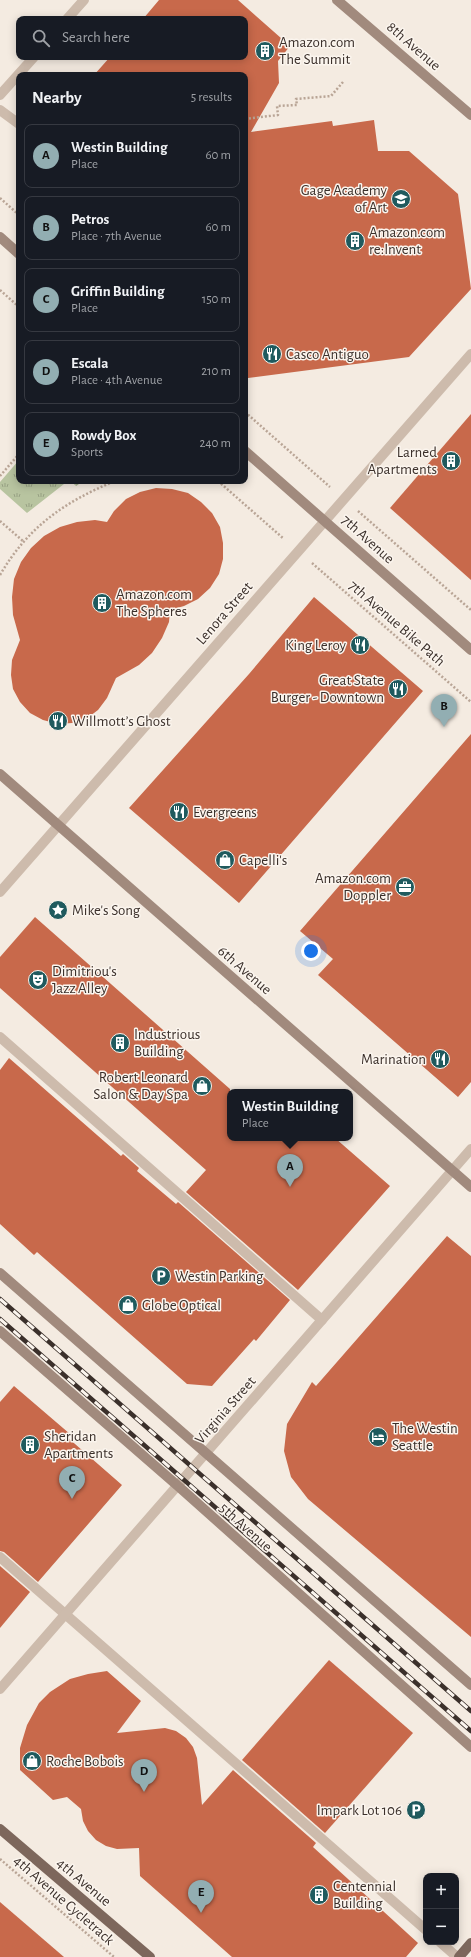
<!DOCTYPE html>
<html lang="en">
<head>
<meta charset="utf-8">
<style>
	:root { --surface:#171b24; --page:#20242c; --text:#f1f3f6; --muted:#9ea1a6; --line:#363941; --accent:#92aeb2 }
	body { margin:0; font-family:"Alegreya Sans",sans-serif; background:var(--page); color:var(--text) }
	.controls { position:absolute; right:12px; bottom:12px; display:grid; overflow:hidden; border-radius:8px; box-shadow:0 2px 10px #0003 }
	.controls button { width:36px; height:36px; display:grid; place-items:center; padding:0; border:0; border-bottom:1px solid var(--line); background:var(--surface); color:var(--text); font:20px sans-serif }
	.you { position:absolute; left:311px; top:951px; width:14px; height:14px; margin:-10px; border:3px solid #fff; border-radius:50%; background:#1a73e8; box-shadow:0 0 0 6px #1a73e833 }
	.badge { display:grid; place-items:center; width:26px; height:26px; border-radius:50%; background:var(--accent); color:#111; font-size:13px; font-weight:700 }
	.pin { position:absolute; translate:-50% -33px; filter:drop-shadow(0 1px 2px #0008) }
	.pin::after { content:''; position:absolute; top:21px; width:14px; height:12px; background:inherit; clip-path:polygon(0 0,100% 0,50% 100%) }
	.popup { position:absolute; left:227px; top:1089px; width:126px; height:52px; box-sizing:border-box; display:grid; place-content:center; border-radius:8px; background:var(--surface); filter:drop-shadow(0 1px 3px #0005); font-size:13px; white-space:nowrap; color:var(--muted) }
	.popup b { font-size:15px; color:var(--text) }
	.popup::after { content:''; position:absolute; left:50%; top:100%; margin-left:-8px; border:8px solid transparent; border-top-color:var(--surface) }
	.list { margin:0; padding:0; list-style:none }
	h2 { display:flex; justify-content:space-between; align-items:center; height:52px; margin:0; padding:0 16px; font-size:17px }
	h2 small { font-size:13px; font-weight:400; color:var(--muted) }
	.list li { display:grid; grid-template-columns:26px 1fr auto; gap:12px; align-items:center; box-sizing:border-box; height:64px; margin:0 8px 8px; padding:0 8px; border:1px solid var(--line); border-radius:8px }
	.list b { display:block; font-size:15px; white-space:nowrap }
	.list p { margin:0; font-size:13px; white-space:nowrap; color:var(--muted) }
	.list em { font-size:13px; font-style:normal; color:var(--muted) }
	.icon { flex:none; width:22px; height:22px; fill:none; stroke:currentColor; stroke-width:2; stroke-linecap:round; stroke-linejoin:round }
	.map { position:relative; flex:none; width:471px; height:1957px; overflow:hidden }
	.search { position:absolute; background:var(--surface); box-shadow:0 2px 10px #0003; left:16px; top:16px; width:232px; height:44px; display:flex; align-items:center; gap:10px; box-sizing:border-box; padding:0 14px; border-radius:8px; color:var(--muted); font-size:15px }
	.panel { position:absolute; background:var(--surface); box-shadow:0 2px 10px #0003; left:16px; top:72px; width:232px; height:412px; border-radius:8px }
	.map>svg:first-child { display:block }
</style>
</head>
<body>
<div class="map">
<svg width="471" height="1957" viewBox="0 0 471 1957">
	<defs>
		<pattern id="grass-tufts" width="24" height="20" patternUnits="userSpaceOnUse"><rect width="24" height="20" fill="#b8c4a0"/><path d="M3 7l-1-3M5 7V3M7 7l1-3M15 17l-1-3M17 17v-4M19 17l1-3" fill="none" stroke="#97a083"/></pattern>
	</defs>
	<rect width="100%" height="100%" fill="#f4ebe1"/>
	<path fill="url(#grass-tufts)" d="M19,460V481H84L76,486L72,482L64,484L27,513L0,489V482Z"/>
	<g fill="#c8694b">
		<path d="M159,0H238L290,46L278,61L279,83L251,132L332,121L333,126L374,120L378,151H409L458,194L471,289L409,357L248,378L245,356V75H94L110,57H245V19H143Z"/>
		<path d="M471,414V580L390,508Z"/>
		<path d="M156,488L172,489L188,493L201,502L212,513L220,527L223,543V559L219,574L210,588L198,599L184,606L170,610L169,622L162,638L152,653L139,665L116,678L107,698L98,710L86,719L72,723L58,724L43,720L30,713L20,702L13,689L11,675L12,660L20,640L13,615L12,597L14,579L21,562L31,548L44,536L60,527L77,522L95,520L107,522L114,511L126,499L140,492Z"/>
		<path d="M314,597L423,691L239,903L129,808L249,674Z"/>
		<path d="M471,734V1082L458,1097L318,975L333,959L300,931Z"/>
		<path d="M35,917L230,1089V1138H335L390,1186L298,1290L186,1192L206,1170L0,988V957Z"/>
		<path d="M9,1058L121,1156L123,1154L139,1168L137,1171L176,1204L178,1202L290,1300L256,1341L254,1339L212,1386L187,1384L37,1252L34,1255L0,1224V1070Z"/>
		<path d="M447,1236L471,1256V1637L308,1499L291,1477L284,1451L287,1424L312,1382L316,1386Z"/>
		<path d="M14,1386L70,1434L67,1437L122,1485L38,1582L4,1552L0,1551V1402Z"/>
		<path d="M0,1566L30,1592L0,1628Z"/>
		<path d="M329,1660L413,1733L325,1833L242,1760Z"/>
		<path d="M107,1671L141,1701L117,1733L165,1728L176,1731L186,1738L193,1747L197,1758L202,1805L233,1770L316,1843L313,1847L418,1943L406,1957H232L140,1876L139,1848L117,1849L106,1846L96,1840L88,1831L83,1821L81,1809L67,1797L53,1800L20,1770V1748L27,1725L39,1703L50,1692L70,1679L88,1674Z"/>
		<path d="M0,1902L64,1957H0Z"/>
	</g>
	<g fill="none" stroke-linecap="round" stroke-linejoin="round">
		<g stroke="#b9a596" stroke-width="2.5" stroke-dasharray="2 2" stroke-linecap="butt">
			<path d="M245,119L278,115L277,106L297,105L296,99L331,96L343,82"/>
			<path d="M0,198L19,215"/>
			<path d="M0,290L19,307"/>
			<path d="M245,412L330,487"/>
			<path d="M0,476L19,454"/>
			<path d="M218,481L284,539"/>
			<path d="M358,511L471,610"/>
			<path d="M0,521L23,541"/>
			<path d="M312,563L471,702"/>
			<path d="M0,575C28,527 64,502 115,481"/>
			<path d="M0,1859L114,1957"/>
		</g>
		<g stroke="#cdbbac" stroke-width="10">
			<path d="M0,110L19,124"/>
			<path d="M0,1037L322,1320"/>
			<path d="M0,1557L426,1930"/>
			<path d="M440,1942L457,1957"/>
		</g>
		<g stroke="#cdbbac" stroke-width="10">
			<path d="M67,19L84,0"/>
			<path d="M0,95L34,57"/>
			<path d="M0,892L471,354"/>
			<path d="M0,1689L471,1149"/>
		</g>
		<g stroke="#a18a7d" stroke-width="10">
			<path d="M337,0L471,115"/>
			<path d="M0,237L19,254"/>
			<path d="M245,451L471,650"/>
			<path d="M0,774L471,1187"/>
			<path d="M0,1273L471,1685"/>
			<path d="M0,1331L178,1486L471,1747"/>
		</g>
		<g stroke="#7d675c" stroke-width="10">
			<path d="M0,1829L150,1957"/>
			<path d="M459,1957L471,1943"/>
		</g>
		<defs>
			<g id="rail">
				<path d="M0,1299L471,1711"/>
				<path d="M0,1319L471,1731"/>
			</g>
		</defs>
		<use href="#rail" stroke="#3b302b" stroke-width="4.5"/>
		<use href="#rail" stroke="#fbf5ee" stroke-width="3" stroke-dasharray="9" stroke-linecap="butt"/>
	</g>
	<defs>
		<symbol id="building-disc" viewBox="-11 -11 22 22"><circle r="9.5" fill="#1f5a5e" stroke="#fbf5ee"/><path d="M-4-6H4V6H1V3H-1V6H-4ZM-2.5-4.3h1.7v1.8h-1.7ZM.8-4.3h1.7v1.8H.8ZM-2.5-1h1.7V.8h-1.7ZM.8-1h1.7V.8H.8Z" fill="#fff"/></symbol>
		<symbol id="school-disc" viewBox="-11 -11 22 22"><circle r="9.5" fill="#1f5a5e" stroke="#fbf5ee"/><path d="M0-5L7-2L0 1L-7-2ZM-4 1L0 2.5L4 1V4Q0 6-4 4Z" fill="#fff"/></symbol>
		<symbol id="restaurant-disc" viewBox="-11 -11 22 22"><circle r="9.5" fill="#1f5a5e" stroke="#fbf5ee"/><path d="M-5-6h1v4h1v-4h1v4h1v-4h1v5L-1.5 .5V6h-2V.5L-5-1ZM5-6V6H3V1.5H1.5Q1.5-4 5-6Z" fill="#fff"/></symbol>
		<symbol id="shop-disc" viewBox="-11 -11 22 22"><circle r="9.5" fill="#1f5a5e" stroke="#fbf5ee"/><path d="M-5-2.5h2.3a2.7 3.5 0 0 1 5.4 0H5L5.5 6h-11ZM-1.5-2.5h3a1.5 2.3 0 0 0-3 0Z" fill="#fff"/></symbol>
		<symbol id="office-disc" viewBox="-11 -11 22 22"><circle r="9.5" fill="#1f5a5e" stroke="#fbf5ee"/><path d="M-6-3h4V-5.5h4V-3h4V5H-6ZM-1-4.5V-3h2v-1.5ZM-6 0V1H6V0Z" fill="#fff"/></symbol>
		<symbol id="sight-disc" viewBox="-11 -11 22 22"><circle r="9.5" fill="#1f5a5e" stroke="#fbf5ee"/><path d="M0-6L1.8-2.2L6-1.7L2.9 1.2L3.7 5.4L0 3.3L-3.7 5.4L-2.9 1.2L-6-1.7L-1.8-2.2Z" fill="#fff"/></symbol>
		<symbol id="theatre-disc" viewBox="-11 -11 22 22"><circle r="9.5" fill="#1f5a5e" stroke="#fbf5ee"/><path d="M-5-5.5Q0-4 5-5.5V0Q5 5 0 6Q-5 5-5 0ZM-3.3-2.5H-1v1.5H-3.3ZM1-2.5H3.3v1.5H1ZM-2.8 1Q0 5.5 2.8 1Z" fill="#fff"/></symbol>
		<symbol id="parking-disc" viewBox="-11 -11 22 22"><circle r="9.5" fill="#1f5a5e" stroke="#fbf5ee"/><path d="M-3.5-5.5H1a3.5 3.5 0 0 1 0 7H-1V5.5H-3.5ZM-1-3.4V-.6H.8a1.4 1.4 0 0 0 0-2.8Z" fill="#fff"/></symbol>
		<symbol id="hotel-disc" viewBox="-11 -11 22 22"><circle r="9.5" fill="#1f5a5e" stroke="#fbf5ee"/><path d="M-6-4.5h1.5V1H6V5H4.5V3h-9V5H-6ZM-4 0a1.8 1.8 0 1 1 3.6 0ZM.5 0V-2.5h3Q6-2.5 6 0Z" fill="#fff"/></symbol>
	</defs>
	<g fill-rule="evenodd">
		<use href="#building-disc" x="254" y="40" width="22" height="22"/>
		<use href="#school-disc" x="390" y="188" width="22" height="22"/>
		<use href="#building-disc" x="344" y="230" width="22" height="22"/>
		<use href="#restaurant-disc" x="261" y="343" width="22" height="22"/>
		<use href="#building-disc" x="440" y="450" width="22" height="22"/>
		<use href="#building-disc" x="91" y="592" width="22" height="22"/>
		<use href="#restaurant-disc" x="349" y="634" width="22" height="22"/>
		<use href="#restaurant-disc" x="387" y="678" width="22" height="22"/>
		<use href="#restaurant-disc" x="47" y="710" width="22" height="22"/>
		<use href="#restaurant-disc" x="168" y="801" width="22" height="22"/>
		<use href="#shop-disc" x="214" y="849" width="22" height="22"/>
		<use href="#office-disc" x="394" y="876" width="22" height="22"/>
		<use href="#sight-disc" x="47" y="899" width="22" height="22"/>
		<use href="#theatre-disc" x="27" y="969" width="22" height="22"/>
		<use href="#building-disc" x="109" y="1032" width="22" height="22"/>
		<use href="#restaurant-disc" x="429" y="1048" width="22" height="22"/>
		<use href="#shop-disc" x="191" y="1075" width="22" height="22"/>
		<use href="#parking-disc" x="150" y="1265" width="22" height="22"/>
		<use href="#shop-disc" x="117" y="1294" width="22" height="22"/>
		<use href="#hotel-disc" x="367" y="1426" width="22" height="22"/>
		<use href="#building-disc" x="19" y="1434" width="22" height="22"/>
		<use href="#shop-disc" x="21" y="1750" width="22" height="22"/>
		<use href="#parking-disc" x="405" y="1799" width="22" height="22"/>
		<use href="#building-disc" x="308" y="1884" width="22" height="22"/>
	</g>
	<g text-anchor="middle" stroke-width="3" stroke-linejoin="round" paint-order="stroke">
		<g font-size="15" fill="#3b302b" stroke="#fbf5ee" text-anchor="start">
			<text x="279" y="47">Amazon.com<tspan x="279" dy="17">The Summit</tspan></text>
			<text x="387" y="195" text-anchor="end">Gage Academy<tspan x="387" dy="17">of Art</tspan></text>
			<text x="369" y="237">Amazon.com<tspan x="369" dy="17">re:Invent</tspan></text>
			<text x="286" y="359">Casco Antiguo</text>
			<text x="437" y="457" text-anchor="end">Larned<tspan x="437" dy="17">Apartments</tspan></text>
			<text x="116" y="599">Amazon.com<tspan x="116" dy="17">The Spheres</tspan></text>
			<text x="346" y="650" text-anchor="end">King Leroy</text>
			<text x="384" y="685" text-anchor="end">Great State<tspan x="384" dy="17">Burger - Downtown</tspan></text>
			<text x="72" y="726">Willmott’s Ghost</text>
			<text x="193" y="817">Evergreens</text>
			<text x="239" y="865">Capelli's</text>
			<text x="391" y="883" text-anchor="end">Amazon.com<tspan x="391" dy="17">Doppler</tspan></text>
			<text x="72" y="915">Mike's Song</text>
			<text x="52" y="976">Dimitriou's<tspan x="52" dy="17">Jazz Alley</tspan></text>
			<text x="134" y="1039">Industrious<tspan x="134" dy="17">Building</tspan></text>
			<text x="426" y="1064" text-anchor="end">Marination</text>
			<text x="188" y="1082" text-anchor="end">Robert Leonard<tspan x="188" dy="17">Salon &amp; Day Spa</tspan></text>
			<text x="175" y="1281">Westin Parking</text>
			<text x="142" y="1310">Globe Optical</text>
			<text x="392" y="1433">The Westin<tspan x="392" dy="17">Seattle</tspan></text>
			<text x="44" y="1441">Sheridan<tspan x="44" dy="17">Apartments</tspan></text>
			<text x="46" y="1766">Roche Bobois</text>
			<text x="402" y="1815" text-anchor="end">Impark Lot 106</text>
			<text x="333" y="1891">Centennial<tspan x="333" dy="17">Building</tspan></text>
		</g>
		<g font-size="15" fill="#3b302b" stroke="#fbf5ee">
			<text transform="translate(414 46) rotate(41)" y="5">8th Avenue</text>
			<text transform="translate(368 539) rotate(42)" y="5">7th Avenue</text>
			<text transform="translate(224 613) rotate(-49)" y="5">Lenora Street</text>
			<text transform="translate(397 623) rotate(41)" y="5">7th Avenue Bike Path</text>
			<text transform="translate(245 970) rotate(41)" y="5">6th Avenue</text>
			<text transform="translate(225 1410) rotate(-49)" y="5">Virginia Street</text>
			<text transform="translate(246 1527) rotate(42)" y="5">5th Avenue</text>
			<text transform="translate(84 1882) rotate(40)" y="5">4th Avenue</text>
			<text transform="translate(64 1900) rotate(41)" y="5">4th Avenue Cycletrack</text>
		</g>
	</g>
</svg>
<div class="controls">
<button>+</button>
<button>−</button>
</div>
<div class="you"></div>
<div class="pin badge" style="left:290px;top:1187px">A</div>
<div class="popup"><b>Westin Building</b>Place</div>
<div class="pin badge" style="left:444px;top:727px">B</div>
<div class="pin badge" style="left:72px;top:1499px">C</div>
<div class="pin badge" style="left:144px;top:1792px">D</div>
<div class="pin badge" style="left:201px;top:1913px">E</div>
<div class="search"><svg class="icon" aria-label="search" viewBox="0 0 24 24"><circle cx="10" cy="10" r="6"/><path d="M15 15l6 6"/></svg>Search here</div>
<section class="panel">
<h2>Nearby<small>5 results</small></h2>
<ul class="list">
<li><span class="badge">A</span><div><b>Westin Building</b><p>Place</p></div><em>60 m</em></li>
<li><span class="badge">B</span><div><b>Petros</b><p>Place · 7th Avenue</p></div><em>60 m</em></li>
<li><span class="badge">C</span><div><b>Griffin Building</b><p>Place</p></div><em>150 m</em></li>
<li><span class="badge">D</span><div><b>Escala</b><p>Place · 4th Avenue</p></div><em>210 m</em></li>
<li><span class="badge">E</span><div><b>Rowdy Box</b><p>Sports</p></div><em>240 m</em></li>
</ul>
</section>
</div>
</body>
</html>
